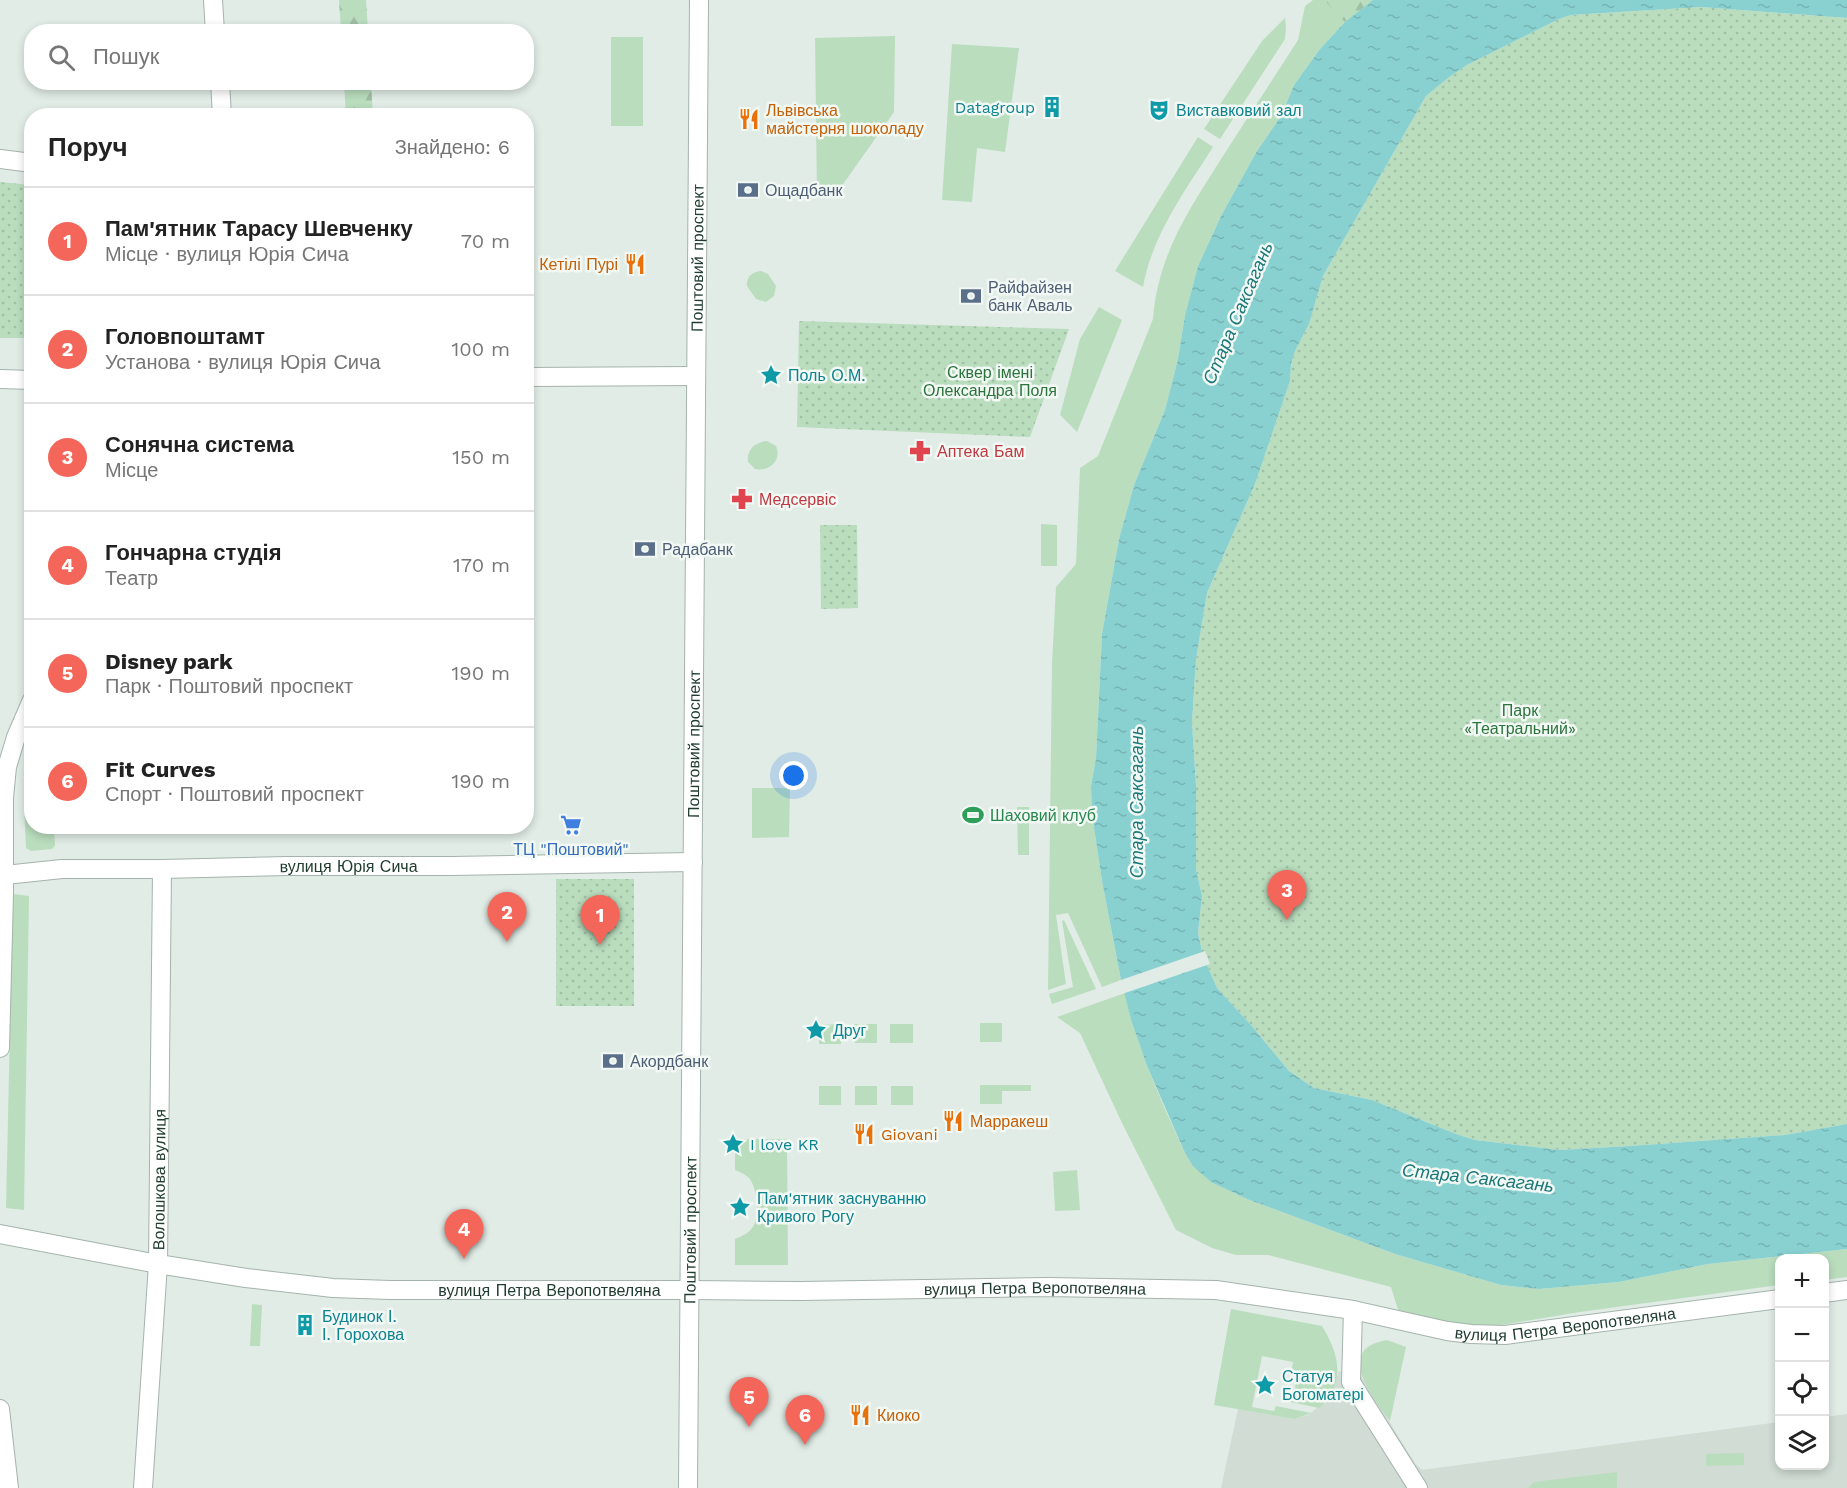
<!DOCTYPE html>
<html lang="uk">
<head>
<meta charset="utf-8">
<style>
	:root { --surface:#fff; --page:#f2f2f2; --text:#222; --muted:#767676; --line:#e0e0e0; --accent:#f36659 }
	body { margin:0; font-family:"Work Sans",sans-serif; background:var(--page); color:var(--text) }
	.controls { position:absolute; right:18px; bottom:18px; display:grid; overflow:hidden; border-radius:12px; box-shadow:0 3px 9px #0003 }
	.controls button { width:54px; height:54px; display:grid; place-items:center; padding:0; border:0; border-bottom:2px solid var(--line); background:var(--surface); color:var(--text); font:30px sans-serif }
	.you { position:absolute; left:794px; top:776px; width:21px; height:21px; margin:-15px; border:4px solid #fff; border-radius:50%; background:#1a73e8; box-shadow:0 0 0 9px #1a73e833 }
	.badge { display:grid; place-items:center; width:39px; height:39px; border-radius:50%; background:var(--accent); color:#fff; font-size:20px; font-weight:700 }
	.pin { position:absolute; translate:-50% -50px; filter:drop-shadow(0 2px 3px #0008) }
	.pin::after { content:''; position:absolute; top:32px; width:21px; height:18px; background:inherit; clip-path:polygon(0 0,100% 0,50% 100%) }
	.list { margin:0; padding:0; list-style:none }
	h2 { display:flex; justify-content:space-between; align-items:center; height:78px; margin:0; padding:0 24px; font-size:26px }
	h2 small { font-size:20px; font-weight:400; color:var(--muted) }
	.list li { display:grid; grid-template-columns:39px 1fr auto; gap:18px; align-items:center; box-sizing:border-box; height:108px; padding:0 24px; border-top:2px solid var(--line) }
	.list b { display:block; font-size:22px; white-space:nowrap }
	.list p { margin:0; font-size:20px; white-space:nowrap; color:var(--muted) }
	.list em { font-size:20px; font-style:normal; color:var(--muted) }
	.icon { flex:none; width:33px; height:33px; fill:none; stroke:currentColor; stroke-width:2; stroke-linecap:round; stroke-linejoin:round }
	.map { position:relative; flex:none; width:1847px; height:1488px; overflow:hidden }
	.search { position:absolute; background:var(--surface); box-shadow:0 3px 9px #0003; left:24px; top:24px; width:510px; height:66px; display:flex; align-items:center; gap:15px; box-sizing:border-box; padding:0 21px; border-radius:24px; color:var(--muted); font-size:22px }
	.panel { position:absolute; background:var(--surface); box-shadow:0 3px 9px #0003; left:24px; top:108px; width:510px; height:726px; border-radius:24px }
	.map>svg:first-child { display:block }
</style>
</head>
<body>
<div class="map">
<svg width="1847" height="1488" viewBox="0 0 1847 1488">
	<defs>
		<pattern id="forest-firs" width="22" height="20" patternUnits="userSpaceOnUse" patternTransform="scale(1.5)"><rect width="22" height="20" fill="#baddbe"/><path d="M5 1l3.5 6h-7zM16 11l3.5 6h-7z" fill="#a0bfa4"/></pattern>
		<pattern id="park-dots" width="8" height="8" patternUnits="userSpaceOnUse" patternTransform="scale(1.5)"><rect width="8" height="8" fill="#baddbe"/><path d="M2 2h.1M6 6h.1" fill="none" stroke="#a0bfa4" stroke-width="1.8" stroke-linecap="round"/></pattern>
		<pattern id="water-ripples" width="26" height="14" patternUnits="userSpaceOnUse" patternTransform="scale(1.5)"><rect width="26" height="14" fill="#89d1d1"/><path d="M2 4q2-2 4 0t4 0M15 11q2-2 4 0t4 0" fill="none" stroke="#76b4b4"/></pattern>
	</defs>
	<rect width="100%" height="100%" fill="#e1ece6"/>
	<path fill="#d0dcd4" d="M1339,1371L1361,1376L1415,1463L1422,1470L1779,1422L1780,1466H1824L1825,1417L1847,1414V1488H1221L1238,1409L1295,1419L1308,1415L1326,1401L1331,1395Z"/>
	<g fill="#baddbe">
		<path d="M1313,0H1373L1345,22L1320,49L1294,85L1281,116L1257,151L1222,214L1198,266L1185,315L1178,359L1165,410L1134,485L1119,539L1102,634L1096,758L1091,786L1092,814L1102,881L1121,980L1102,987L1068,913L1056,915L1066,984L1048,990L1052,664L1056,587L1076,564L1080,468L1098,456L1153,319C1158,254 1189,210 1223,156C1248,117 1273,79 1298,40L1305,6Z"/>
		<path d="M1285,18L1286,28L1285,39L1220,139L1204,129L1262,41Z"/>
		<path d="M895,36L894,112L834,197L817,196L815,38Z"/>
		<rect x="611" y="37" width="32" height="89"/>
		<path d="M952,44L1019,48L1005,152L977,148L972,202L942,200Z"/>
		<path d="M1198,137L1213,147C1185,191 1152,235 1143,287L1115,271Z"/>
		<path d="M761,271L768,274L776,286L774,296L766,302L756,299L747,286C746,277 752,272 761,271Z"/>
		<path d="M1099,307L1122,320L1077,432L1060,415L1080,339Z"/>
		<path d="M767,441L776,446C782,460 770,472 755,469L748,462C746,450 755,442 767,441Z"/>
		<path d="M1041,524L1057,525V566H1041Z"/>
		<path d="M31,769L32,826L54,827L55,846L52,849L31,851L26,848L24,806Z"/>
		<path d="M752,788H790L789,837L752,838Z"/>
		<path d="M1017,807H1029V855H1018Z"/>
		<path d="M13,894L29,896L24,1210L6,1208Z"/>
		<path d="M1064,920L1096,989L1052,1004L1049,994L1073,987L1062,921Z"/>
		<path d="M1125,993L1131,1020L1147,1066L1164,1107L1185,1153L1211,1182L1247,1199L1395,1254L1501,1285L1539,1289L1619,1282L1708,1264L1847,1249V1277L1825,1280L1824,1258H1780L1779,1285L1580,1312L1489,1327L1453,1323L1399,1313L1391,1287L1268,1255H1236L1212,1248L1176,1230L1122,1123L1080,1033L1057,1017Z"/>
		<rect x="980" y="1023" width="22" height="19"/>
		<path d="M841,1024V1044H819V1025Z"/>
		<path d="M854,1024H877V1043H855Z"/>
		<rect x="890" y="1024" width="23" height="19"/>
		<path d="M980,1085H1031V1091H1002V1104H980Z"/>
		<rect x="819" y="1086" width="22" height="19"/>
		<rect x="855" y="1086" width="22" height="19"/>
		<rect x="891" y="1086" width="22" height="19"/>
		<path d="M735,1139H787L788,1265H735V1239C742,1236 750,1233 754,1225C760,1214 757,1185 748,1177C745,1174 739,1172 735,1170Z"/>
		<path d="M1077,1170L1080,1210L1055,1211L1053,1172Z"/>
		<path d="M252,1304L262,1305L260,1346H250Z"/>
		<path d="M1231,1309L1322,1326C1339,1354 1347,1383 1319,1408L1286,1401L1287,1394L1294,1395L1296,1382L1290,1380L1293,1362L1262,1356L1252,1407L1274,1411L1276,1406L1311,1413L1295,1419L1214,1405Z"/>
		<path d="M1387,1340L1406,1347L1390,1421C1373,1397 1333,1349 1387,1340Z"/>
		<path d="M1744,1453V1465L1706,1466V1454Z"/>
		<path d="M1617,1472V1488H1528L1534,1482Z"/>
	</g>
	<g fill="url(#forest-firs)">
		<path d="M339,0H366L368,31H341Z"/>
		<path d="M1325,0H1373L1345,22L1337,15Z"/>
		<path d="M344,83H371L373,115H346Z"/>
	</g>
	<g fill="url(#park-dots)">
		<path d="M1701,7L1847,18V1124L1785,1135L1630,1146L1560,1150L1475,1140L1456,1134L1372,1100L1314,1088L1289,1071L1251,1025L1217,988L1203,956L1198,933L1202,896L1196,869V786L1192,722L1196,659L1207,593L1255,484L1290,381L1291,364L1295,351L1309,324L1323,276L1426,96L1448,78L1467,65L1559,19L1571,15Z"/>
		<path d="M0,182L31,185V338H0Z"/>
		<path d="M799,321L1069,329L1030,437L797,427Z"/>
		<path d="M820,525H857L858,608L821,609Z"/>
		<rect x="556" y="879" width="78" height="127"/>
	</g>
	<path fill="url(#water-ripples)" d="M1373,0H1847V18L1701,7L1571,15L1559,19L1467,65L1448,78L1426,96L1323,276L1309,324L1295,351L1291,364L1290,381L1255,484L1207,593L1196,659L1192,722L1196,786V869L1202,896L1198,933L1203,956L1217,988L1251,1025L1289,1071L1314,1088L1372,1100L1456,1134L1475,1140L1560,1150L1630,1146L1785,1135L1847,1124V1249L1708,1264L1619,1282L1539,1289L1501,1285L1395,1254L1247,1199L1211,1182L1193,1166L1185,1153L1147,1066L1131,1020L1121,980L1102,881L1092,814L1091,786L1096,758L1102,634L1119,539L1134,485L1165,410L1178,359L1185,315L1198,266L1222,214L1257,151L1281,116L1294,85L1320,49L1345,22Z"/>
	<path fill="#e1ece6" d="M1205,951L1210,964L1122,994L1118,981Z"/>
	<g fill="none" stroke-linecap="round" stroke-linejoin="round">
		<defs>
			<g id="minor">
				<path d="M0,159L32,163"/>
				<path id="s1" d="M5,875L62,869H162L288,866H452L693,862"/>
				<path id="s2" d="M690,1290L801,1291L1048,1287L1216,1290L1353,1310L1447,1331L1471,1334L1505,1335L1780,1299"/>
				<path d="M1824,1293L1847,1290"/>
				<path d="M1353,1310L1351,1382L1418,1488"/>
				<path id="s3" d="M143,1488L158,1264L162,869"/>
			</g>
			<g id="tertiary">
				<path d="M213,0L215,32"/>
				<path d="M220,82L222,116"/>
				<path d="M526,377L696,376"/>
				<path d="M0,379L32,380"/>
				<path d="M0,1048L4,893V798L7,767L16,737L32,700"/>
				<path id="s4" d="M0,1234L158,1264L246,1278L333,1288L390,1290H690"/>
				<path d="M0,1409L9,1488"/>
				<path id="s5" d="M688,1488L699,0"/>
			</g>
		</defs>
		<use href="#minor" stroke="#a4b4ac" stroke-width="20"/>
		<use href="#tertiary" stroke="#a4b4ac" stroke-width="20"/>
		<use href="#minor" stroke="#fff" stroke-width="18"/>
		<use href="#tertiary" stroke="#fff" stroke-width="18"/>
	</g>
	<defs>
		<symbol id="building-bare" viewBox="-9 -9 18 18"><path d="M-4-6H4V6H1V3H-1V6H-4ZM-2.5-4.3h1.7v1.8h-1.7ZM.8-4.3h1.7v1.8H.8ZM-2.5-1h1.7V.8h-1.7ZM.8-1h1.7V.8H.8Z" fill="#0f9aa8" stroke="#f2f8f4" stroke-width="2.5" paint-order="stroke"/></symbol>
		<symbol id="theatre-bare" viewBox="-9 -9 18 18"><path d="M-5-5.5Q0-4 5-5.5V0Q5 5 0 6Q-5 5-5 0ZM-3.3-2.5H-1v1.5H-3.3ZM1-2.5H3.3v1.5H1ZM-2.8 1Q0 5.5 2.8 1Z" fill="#0f9aa8" stroke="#f2f8f4" stroke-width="2.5" paint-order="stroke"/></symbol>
		<symbol id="restaurant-bare" viewBox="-9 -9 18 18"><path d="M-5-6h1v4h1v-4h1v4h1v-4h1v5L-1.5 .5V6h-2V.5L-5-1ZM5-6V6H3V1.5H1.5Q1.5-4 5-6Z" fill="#e8710a" stroke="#f2f8f4" stroke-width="2.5" paint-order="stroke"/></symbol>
		<symbol id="bank-bare" viewBox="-9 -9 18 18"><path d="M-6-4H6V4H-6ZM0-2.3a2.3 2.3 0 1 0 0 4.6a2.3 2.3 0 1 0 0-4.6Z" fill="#5c6f8a" stroke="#f2f8f4" stroke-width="2.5" paint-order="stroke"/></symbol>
		<symbol id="sight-bare" viewBox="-9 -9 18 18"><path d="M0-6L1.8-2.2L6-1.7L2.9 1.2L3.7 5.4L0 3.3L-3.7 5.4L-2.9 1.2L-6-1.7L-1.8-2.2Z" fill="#0f9aa8" stroke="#f2f8f4" stroke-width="2.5" paint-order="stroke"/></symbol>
		<symbol id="pharmacy-bare" viewBox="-9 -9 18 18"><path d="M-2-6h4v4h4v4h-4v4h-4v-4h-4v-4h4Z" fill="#e0444e" stroke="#f2f8f4" stroke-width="2.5" paint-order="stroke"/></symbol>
		<symbol id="stadium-bare" viewBox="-9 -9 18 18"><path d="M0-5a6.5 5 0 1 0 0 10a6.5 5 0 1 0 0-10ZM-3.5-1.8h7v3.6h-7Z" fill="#2e9e5b" stroke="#f2f8f4" stroke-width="2.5" paint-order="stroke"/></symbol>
		<symbol id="supermarket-bare" viewBox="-9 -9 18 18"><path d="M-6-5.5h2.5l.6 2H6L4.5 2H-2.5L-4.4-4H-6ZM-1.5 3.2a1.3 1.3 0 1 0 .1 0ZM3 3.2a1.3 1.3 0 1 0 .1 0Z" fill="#3f7fe0" stroke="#f2f8f4" stroke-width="2.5" paint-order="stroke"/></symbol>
	</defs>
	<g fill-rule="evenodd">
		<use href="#building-bare" x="1037" y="92" width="30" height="30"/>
		<use href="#theatre-bare" x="1144" y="95" width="30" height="30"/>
		<use href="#restaurant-bare" x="734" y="104" width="30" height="30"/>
		<use href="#bank-bare" x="733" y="175" width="30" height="30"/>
		<use href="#restaurant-bare" x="620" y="249" width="30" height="30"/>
		<use href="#bank-bare" x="956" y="281" width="30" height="30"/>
		<use href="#sight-bare" x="756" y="360" width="30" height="30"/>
		<use href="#pharmacy-bare" x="905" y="436" width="30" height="30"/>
		<use href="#pharmacy-bare" x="727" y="484" width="30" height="30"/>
		<use href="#bank-bare" x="630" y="534" width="30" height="30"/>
		<use href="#stadium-bare" x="958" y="800" width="30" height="30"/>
		<use href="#supermarket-bare" x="556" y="810" width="30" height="30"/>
		<use href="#sight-bare" x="801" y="1015" width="30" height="30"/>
		<use href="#bank-bare" x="598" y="1046" width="30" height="30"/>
		<use href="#restaurant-bare" x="938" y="1106" width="30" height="30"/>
		<use href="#restaurant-bare" x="849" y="1119" width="30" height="30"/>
		<use href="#sight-bare" x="718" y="1129" width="30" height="30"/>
		<use href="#sight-bare" x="725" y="1192" width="30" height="30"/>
		<use href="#building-bare" x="290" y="1310" width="30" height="30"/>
		<use href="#sight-bare" x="1250" y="1370" width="30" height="30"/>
		<use href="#restaurant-bare" x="845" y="1400" width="30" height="30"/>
	</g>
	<g text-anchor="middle" stroke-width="5" stroke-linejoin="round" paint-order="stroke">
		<g font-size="16" fill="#0d838f" stroke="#f2f8f4" text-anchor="start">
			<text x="1035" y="113" text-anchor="end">Datagroup</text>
			<text x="1176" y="116">Виставковий зал</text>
			<text x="788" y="381">Поль О.М.</text>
			<text x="833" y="1036">Друг</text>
			<text x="750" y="1150">I love KR</text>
			<text x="757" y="1204">Пам'ятник заснуванню<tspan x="757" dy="18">Кривого Рогу</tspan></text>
			<text x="322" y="1322">Будинок І.<tspan x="322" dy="18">І. Горохова</tspan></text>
			<text x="1282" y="1382">Статуя<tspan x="1282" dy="18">Богоматері</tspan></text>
		</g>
		<g font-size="16" fill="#c56008" stroke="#f2f8f4" text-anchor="start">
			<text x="766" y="116">Львівська<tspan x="766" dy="18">майстерня шоколаду</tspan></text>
			<text x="618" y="270" text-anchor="end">Кетілі Пурі</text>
			<text x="970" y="1127">Марракеш</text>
			<text x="881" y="1140">Giovani</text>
			<text x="877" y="1421">Киоко</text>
		</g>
		<g font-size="16" fill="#4e5e75" stroke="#f2f8f4" text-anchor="start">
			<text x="765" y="196">Ощадбанк</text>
			<text x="988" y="293">Райфайзен<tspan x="988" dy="18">банк Аваль</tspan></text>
			<text x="662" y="555">Радабанк</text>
			<text x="630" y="1067">Акордбанк</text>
		</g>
		<g font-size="16" fill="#213d31" stroke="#f2f8f4">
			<text dy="6" stroke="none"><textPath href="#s5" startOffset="1230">Поштовий проспект</textPath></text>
			<text dy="6" stroke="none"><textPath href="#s5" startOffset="744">Поштовий проспект</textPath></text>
			<text dy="6" stroke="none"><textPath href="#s1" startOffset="344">вулиця Юрія Сича</textPath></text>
			<text dy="6" stroke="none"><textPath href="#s3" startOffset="309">Волошкова вулиця</textPath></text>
			<text dy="6" stroke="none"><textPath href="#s5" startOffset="258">Поштовий проспект</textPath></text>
			<text dy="6" stroke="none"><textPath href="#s2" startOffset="345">вулиця Петра Веропотвеляна</textPath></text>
			<text dy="6" stroke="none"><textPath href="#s4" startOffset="554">вулиця Петра Веропотвеляна</textPath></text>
			<text dy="6" stroke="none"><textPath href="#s2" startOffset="880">вулиця Петра Веропотвеляна</textPath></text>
		</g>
		<g font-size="16" fill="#2b743c" stroke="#f2f8f4">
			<text x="990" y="378">Сквер імені<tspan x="990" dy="18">Олександра Поля</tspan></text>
			<text x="1520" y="716">Парк<tspan x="1520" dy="18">«Театральний»</tspan></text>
		</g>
		<g font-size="16" fill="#be3a42" stroke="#f2f8f4" text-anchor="start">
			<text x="937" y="457">Аптека Бам</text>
			<text x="759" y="505">Медсервіс</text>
		</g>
		<g font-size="16" fill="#27864d" stroke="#f2f8f4" text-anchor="start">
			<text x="990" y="821">Шаховий клуб</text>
		</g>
		<g font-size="16" fill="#366cbe" stroke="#f2f8f4">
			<text x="571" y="855">ТЦ "Поштовий"</text>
		</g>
		<g font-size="18" font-style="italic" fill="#1b7879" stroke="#f2f8f4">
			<text transform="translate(1238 313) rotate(-67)" y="6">Стара Саксагань</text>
			<text transform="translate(1137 802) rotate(-90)" y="6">Стара Саксагань</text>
			<text transform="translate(1478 1178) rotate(6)" y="6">Стара Саксагань</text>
		</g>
	</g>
</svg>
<div class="controls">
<button>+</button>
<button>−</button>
<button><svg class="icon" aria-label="locate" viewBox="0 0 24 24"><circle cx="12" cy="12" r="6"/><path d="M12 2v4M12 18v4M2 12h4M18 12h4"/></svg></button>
<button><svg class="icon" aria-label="layers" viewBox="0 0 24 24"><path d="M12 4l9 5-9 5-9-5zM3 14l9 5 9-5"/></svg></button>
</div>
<div class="you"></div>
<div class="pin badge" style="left:600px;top:945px">1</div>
<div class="pin badge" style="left:507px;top:942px">2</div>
<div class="pin badge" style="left:1287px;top:920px">3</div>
<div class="pin badge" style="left:464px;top:1259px">4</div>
<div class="pin badge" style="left:749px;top:1427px">5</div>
<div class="pin badge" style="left:805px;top:1445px">6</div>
<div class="search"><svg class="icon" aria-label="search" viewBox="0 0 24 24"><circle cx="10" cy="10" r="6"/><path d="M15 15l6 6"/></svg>Пошук</div>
<section class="panel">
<h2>Поруч<small>Знайдено: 6</small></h2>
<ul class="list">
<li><span class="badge">1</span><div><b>Пам'ятник Тарасу Шевченку</b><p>Місце · вулиця Юрія Сича</p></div><em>70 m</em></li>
<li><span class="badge">2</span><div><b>Головпоштамт</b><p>Установа · вулиця Юрія Сича</p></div><em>100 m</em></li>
<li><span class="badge">3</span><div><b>Сонячна система</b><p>Місце</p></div><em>150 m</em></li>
<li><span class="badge">4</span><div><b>Гончарна студія</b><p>Театр</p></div><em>170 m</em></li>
<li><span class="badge">5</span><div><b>Disney park</b><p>Парк · Поштовий проспект</p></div><em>190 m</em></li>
<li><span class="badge">6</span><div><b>Fit Curves</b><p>Спорт · Поштовий проспект</p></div><em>190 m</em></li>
</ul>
</section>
</div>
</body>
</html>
